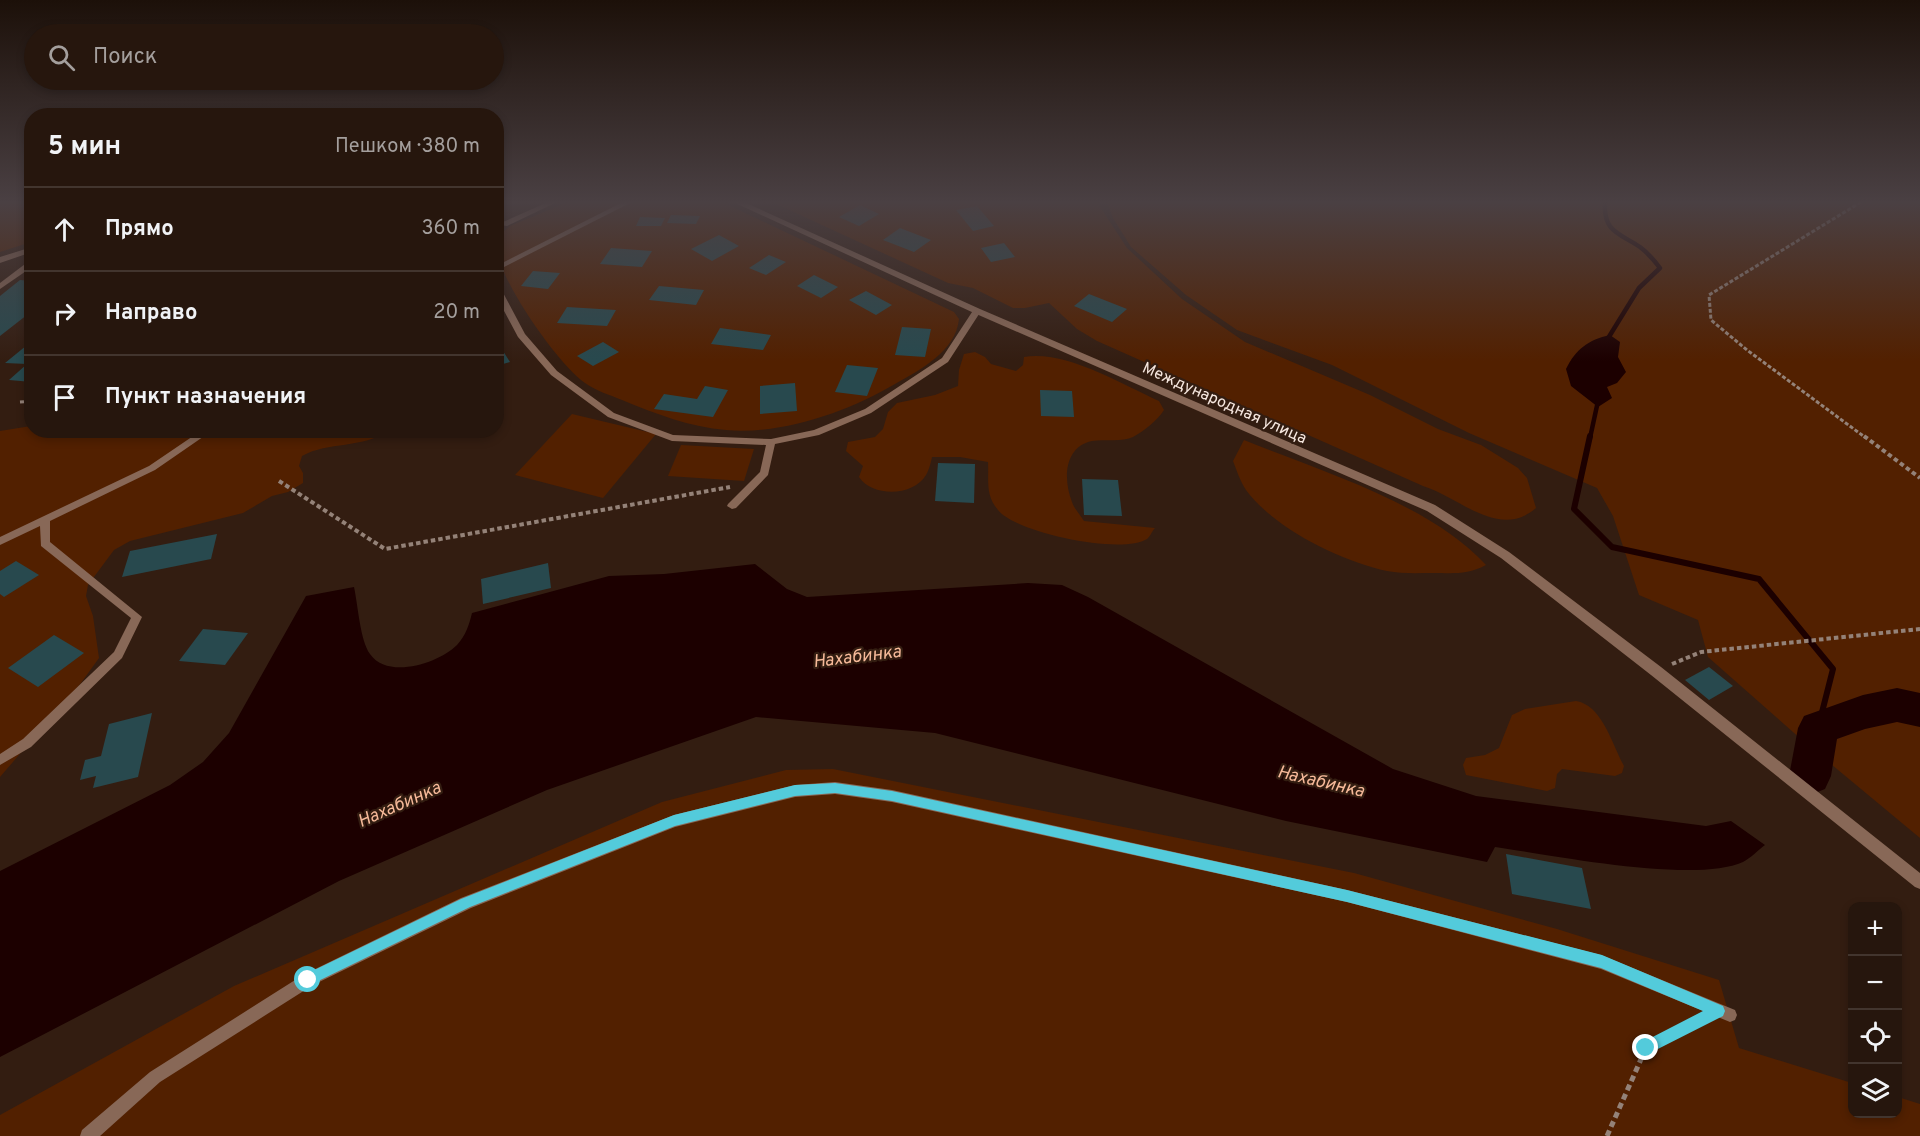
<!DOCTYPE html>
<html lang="ru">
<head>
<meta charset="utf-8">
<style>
	:root { --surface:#26160d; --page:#32231b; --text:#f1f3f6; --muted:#a49f9d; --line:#42352e }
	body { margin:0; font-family:Overpass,sans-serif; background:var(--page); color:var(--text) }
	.controls { position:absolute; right:18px; bottom:18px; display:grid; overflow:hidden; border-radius:12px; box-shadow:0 3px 9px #0003 }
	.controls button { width:54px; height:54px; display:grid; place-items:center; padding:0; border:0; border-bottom:2px solid var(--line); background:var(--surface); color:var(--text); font:30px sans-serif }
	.stop { position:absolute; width:18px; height:18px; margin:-14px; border:4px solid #53cbdb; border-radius:50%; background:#fff }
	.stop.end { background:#53cbdb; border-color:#fff; box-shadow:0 2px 6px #0008 }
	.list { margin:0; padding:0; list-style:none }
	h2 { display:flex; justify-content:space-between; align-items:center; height:78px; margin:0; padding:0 24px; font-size:26px }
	h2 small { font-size:20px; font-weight:400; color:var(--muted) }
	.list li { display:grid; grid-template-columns:39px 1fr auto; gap:18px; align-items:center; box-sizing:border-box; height:84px; padding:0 24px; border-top:2px solid var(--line) }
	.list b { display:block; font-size:22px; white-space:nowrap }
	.list em { font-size:20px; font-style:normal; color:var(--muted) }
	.icon { flex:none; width:33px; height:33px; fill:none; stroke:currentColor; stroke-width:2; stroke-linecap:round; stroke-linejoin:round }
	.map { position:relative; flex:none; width:1920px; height:1136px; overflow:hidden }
	.search { position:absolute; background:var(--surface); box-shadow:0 3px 9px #0003; left:24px; top:24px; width:480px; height:66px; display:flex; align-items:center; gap:15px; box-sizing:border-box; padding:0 21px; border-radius:33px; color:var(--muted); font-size:22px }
	.panel { position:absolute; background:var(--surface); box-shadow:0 3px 9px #0003; left:24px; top:108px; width:480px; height:330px; border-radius:24px }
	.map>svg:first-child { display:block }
</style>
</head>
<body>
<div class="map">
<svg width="1920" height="1136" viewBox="0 0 1920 1136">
	<rect width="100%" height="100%" fill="#331d11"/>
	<g fill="#522000">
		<path d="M0,202H31V242L0,252Z"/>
		<path d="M568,202H722L954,312L959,319C956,351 920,370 895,384C848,412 781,435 726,430C690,427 656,414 622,400C610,395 596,391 585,383C560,367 493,273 497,244C497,236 504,231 510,226Z"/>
		<path d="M772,202H1097L1127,248L1182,299L1245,342L1370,395L1438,429L1481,445L1518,468L1527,478L1536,508C1499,540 1461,498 1423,486L1097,341L1077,329L1049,303L1025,308H1013L973,288L948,283Z"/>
		<path d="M1107,202H1920V838L1802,740L1708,657L1698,620L1639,595L1613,516L1597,488L1469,433L1332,365L1237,330L1186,295L1131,247L1113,218Z"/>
		<path d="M975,352L985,357L991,364L1016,371L1023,365L1024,357C1066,350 1121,384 1159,401L1164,410C1158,420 1144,431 1133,437C1123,442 1104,439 1092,441C1064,447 1063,479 1072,502C1074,508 1080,515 1084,521L1155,528C1152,531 1150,537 1147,539C1121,555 1016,533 998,510C985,495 989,480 988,462L960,457H932C931,462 929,470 926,475C913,497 872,497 859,477L863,466L846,451L848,442L875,437L883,429L888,412L897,403L935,395L958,386L959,370L964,354Z"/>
		<path d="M572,414L656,434L603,498L515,475Z"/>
		<path d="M31,426L32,430L387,431C362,449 329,441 302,456L299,466L303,473V483L288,492L272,496L243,513L130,541L114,550L88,585L86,596L93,616L99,658L81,683L0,777V431Z"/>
		<path d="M1244,440C1322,472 1429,503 1486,565C1467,575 1454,573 1433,573C1418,573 1402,574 1387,571C1341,561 1275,529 1246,490C1240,481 1237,471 1233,461Z"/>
		<path d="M681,445L754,449L744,481L668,476Z"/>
		<path d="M1576,701C1602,705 1612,744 1624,766L1622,773L1615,776L1562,769L1557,774L1555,788L1547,791L1466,775L1463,765L1466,758L1485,755L1499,748L1512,715L1525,709Z"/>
		<path d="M833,769L1354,873L1557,929L1719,980L1739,1048L1852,1083V1114H1898V1097L1920,1104V1136H0V1115L234,986L662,802L786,770Z"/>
	</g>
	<g fill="#1c0000">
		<path d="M1610,335L1620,342L1618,357L1626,372L1617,383L1607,387L1612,398L1598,407L1571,386L1566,369C1576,349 1588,340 1610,335Z"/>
		<path d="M755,564L787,589L807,597L1028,583L1062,585L1088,597L1393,769L1476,796L1706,826L1731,821L1765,845C1758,850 1751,858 1743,862C1695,884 1551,855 1495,847L1487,862L1286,821L935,733L756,717L547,790L339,881L0,1057V871L170,785L203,762L229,733L306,596L354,587C358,605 360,640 370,654C388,680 439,663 457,645C466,635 469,625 472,613L609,576L664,574Z"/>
	</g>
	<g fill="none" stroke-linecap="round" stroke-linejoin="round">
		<g stroke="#1c0000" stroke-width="4.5">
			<path d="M1605,202C1603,232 1619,233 1640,247C1648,253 1654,260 1660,268L1639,288L1607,340"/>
			<path d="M1590,438L1598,401"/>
		</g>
		<path stroke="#1c0000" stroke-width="6" d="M1590,436L1574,509L1612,547L1759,579L1833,669L1818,728"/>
		<path fill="#1c0000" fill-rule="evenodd" d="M1897,688L1920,693V727L1897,722L1865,729L1837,739L1831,776L1825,789L1810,795L1795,789L1789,776L1798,728L1804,716L1863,695Z"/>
	</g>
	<g fill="#28494e">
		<path d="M860,205L879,214L859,226L839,217Z"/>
		<path d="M977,206L994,226L973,231L956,210Z"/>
		<path d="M671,215L700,216L696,224L667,223Z"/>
		<path d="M640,217L665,218L661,226H636Z"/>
		<path d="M900,228L931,240L914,252L883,240Z"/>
		<path d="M719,235L739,246L712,261L691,249Z"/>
		<path d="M1004,243L1015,257L991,262L981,248Z"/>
		<path d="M611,248L652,251L642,267L600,264Z"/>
		<path d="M769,255L786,262L766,275L749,268Z"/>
		<path d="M533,271L560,273L548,289L521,286Z"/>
		<path d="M814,275L838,287L821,298L797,286Z"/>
		<path d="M20,280L32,281V311L0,336V296Z"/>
		<path d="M659,286L704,290L696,305L649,300Z"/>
		<path d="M866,291L892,305L876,315L849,300Z"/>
		<path d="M1089,294L1127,309L1112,322L1074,306Z"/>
		<path d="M567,307L616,310L607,326L557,323Z"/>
		<path d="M902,327L931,329L925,357L895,355Z"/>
		<path d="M720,328L771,335L763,350L711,344Z"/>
		<path d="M496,340L510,362L496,366Z"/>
		<path d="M32,341V382L9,380L27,364L5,363Z"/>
		<path d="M603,342L619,352L593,366L577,356Z"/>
		<path d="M847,365L878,368L867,396L835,392Z"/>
		<path d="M795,383L797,411L760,414V386Z"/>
		<path d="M705,386L728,390L713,417L654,409L664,394L697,399Z"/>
		<path d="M1040,390L1072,391L1074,417L1041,416Z"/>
		<path d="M938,463L975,464L974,503L935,501Z"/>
		<path d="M1082,479L1118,480L1122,516L1084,515Z"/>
		<path d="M217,534L211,559L122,577L130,551Z"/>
		<path d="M16,561L39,575L4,597L0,594V571Z"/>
		<path d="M548,563L551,588L483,604L481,579Z"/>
		<path d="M203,629L248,633L225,665L179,661Z"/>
		<path d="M54,635L84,653L38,687L8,668Z"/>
		<path d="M1709,667L1733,686L1709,700L1685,680Z"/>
		<path d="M152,713L138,777L93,788L96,776L80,780L85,760L101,756L109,724Z"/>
		<path d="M1506,854L1582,868L1591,909L1512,894Z"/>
	</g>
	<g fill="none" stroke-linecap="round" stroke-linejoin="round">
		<g stroke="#948278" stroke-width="3" stroke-dasharray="4 2" stroke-linecap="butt">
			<path d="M1861,202L1709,295L1711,320L1747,350L1866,438"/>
			<path d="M20,402L32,401"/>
		</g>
		<g stroke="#948278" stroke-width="4" stroke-dasharray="4.5 3" stroke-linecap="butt">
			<path d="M1864,436L1920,478"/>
			<path d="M279,481L385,549L730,487"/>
			<path d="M1672,664L1701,652L1920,629"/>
		</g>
		<path stroke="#948278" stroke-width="5" stroke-dasharray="6 4" stroke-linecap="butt" d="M1607,1136L1646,1048L1701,1020"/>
		<g fill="#886857" fill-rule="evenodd">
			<path d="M548,202H557L507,226L496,224V220L503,222Z"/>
			<path d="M623,202H632L496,271V266Z"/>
			<path d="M29,261H32V267L0,289V283Z"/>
			<path d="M496,285L500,287L525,334L557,371L614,413L673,435L771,439L814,430L865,409L942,358L974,309H977L981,311L948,362L871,413L819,435L775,444L768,475L736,508L732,509L727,506L728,504L760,472L766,445L672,441L608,417L551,375L518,337L496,296Z"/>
			<path d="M202,430H213L155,470L50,521V542L142,617L122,658L31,747L0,765V754L23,739L114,652L131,618L41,546L40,526L0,545V537L149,466Z"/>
			<path d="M835,782L892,790L1347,890L1601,955L1735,1010L1737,1015L1735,1020L1730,1022L1601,969L1347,902L892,802L835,794L795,797L675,827L471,908L313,985L160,1082L100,1136H80L82,1130L150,1072L303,975L461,898L674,815L795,785Z"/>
		</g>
		<g fill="#886857" fill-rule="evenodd">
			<path d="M733,202H744L980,309L1435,505L1509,552L1661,667L1920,873V889L1915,887L1651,675L1501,558L1427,511L974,313Z"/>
			<path d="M32,247V252L0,263V257Z"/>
		</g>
	</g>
	<linearGradient id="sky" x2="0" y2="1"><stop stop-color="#1c1009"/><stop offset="0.56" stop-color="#4a4043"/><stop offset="1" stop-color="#4a4043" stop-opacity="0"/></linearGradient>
	<rect width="1920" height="361" fill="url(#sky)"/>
	<path fill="#53cbdb" d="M835,783L892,791L1347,890L1602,955L1723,1006L1725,1011L1723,1016L1646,1055L1641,1053L1639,1048L1641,1043L1703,1011L1601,968L1347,902L892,801L835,793L795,796L675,826L470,907L308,986L304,984L302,980L304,975L461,899L674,815L795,785Z"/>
	<g text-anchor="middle" stroke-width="4.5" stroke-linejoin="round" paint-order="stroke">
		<g font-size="16" fill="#f6e7df" stroke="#331d11">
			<text transform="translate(1225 402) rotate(24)" y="6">Международная улица</text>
		</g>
		<g font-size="18" font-style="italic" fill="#f6b999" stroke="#331d11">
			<text transform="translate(857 656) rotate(-7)" y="6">Нахабинка</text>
			<text transform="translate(1321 781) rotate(13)" y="6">Нахабинка</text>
			<text transform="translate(399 804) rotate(-24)" y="6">Нахабинка</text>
		</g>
	</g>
</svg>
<div class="controls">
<button>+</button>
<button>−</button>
<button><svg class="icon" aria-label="locate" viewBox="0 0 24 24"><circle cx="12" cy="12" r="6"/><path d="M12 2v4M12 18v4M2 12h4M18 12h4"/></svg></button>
<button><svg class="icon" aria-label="layers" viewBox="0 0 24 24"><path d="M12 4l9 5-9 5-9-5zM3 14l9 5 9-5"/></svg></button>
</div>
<div class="stop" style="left:308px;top:980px"></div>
<div class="stop end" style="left:1646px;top:1048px"></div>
<div class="search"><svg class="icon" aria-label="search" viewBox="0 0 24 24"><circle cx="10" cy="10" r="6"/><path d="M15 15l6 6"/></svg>Поиск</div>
<section class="panel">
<h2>5 мин<small>Пешком · 380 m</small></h2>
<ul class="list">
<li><svg class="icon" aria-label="ahead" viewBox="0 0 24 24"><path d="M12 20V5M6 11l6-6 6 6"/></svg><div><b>Прямо</b></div><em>360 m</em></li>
<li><svg class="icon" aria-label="right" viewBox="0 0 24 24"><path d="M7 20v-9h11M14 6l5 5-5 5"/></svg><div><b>Направо</b></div><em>20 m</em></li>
<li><svg class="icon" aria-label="arrive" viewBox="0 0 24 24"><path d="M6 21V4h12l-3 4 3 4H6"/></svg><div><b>Пункт назначения</b></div></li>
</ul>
</section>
</div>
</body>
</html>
